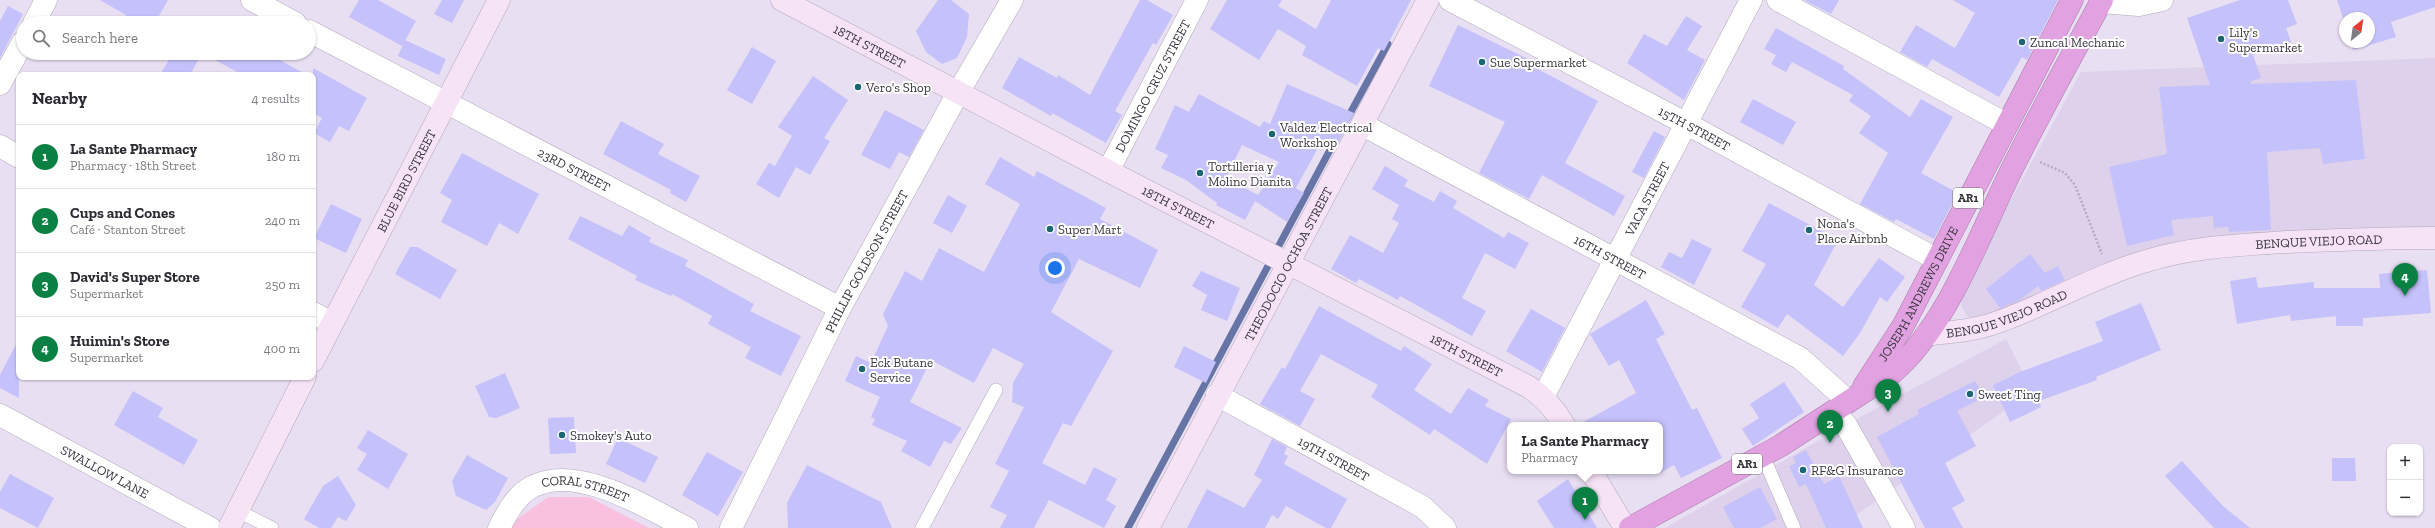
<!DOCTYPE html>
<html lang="en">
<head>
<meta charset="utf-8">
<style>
	:root { --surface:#fff; --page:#f7f7f7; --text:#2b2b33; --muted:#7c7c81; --line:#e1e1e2; --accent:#0b8043 }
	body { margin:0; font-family:"Zilla Slab",serif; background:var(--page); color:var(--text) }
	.controls { position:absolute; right:12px; bottom:12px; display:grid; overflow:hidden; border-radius:8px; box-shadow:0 1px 3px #0004 }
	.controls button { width:36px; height:36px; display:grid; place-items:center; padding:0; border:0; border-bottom:1px solid var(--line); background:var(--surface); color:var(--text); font:20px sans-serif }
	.compass { position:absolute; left:2339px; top:12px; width:36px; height:36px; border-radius:50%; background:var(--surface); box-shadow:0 1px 3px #0004; rotate:29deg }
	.you { position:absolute; left:1055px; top:268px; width:14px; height:14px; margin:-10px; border:3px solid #fff; border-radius:50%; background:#1a73e8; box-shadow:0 0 0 6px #1a73e833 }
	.badge { display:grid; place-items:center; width:26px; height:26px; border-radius:50%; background:var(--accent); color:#fff; font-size:13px; font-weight:700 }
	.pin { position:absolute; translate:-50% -33px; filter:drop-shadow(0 1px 2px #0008) }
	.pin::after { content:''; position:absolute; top:21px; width:14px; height:12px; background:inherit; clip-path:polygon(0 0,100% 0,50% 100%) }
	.popup { position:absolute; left:1507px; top:422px; width:156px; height:52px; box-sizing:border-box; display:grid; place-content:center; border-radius:8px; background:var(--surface); filter:drop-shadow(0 1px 3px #0005); font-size:13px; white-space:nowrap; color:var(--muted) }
	.popup b { font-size:15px; color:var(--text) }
	.popup::after { content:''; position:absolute; left:50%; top:100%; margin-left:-8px; border:8px solid transparent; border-top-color:var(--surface) }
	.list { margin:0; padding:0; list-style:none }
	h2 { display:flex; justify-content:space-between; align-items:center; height:52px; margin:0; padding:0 16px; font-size:17px }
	h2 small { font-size:13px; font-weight:400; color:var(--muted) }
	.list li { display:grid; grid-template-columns:26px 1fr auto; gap:12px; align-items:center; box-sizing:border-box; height:64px; padding:0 16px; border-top:1px solid var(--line) }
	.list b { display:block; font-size:15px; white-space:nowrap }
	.list p { margin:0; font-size:13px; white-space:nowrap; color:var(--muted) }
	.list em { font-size:13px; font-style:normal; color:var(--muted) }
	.icon { flex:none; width:22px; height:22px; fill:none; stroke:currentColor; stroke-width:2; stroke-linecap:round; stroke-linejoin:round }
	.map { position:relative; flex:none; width:2435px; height:528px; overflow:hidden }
	.search { position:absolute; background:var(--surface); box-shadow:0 1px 3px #0004; left:16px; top:16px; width:300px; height:44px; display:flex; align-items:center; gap:10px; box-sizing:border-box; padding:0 14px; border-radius:22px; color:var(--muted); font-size:15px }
	.panel { position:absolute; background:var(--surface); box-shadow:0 1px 3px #0004; left:16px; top:72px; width:300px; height:308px; border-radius:8px }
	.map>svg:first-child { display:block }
</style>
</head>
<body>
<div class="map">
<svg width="2435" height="528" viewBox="0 0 2435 528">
	<rect width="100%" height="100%" fill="#e8dff2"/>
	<g fill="#ded1eb">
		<path d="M2435,58V237L2198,239L1977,320L1967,316L1961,305L1963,294L1978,260L2081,72Z"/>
		<path d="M2006,339L2032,391L1838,528H1665L1862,416Z"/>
	</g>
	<path fill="#fac1df" d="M548,497H589L649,528H511L516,520Z"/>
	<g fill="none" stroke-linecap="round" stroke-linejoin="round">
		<g stroke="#6675a6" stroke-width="7">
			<path d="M1347,119L1388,44"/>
			<path d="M1128,528L1338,135"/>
		</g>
	</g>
	<g fill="#c5c1fb" fill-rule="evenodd">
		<path d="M100,0H168L155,23H122L126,15Z"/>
		<path d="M359,0H378L416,21L402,46L349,17Z"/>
		<path d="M442,0H464L452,23L434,14Z"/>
		<path d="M938,0H951L969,14L967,37L957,58L942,64L926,52L916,31Z"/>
		<path d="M1140,0H1147L1173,15L1156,45L1153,43L1115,111L1122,115L1106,143L1052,113L1051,116L1002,88L1019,57L1057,78L1058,75L1090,95Z"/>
		<path d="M1227,0H1282L1278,6L1316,29L1331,0H1411L1384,51L1378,48L1357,86L1302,55L1306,46L1278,29L1259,60L1210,29Z"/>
		<path d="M1804,0H1839L1831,14Z"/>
		<path d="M1953,0H2058L2027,60L2022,57L1999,97L1932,59L1927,67L1900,52L1916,25L1955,48L1975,13Z"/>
		<path d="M2240,0H2288L2297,24L2286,28L2291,42L2253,55L2261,78L2251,81V84L2356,80L2365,159L2323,164L2320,148L2267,152L2271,230L2229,232L2228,227L2214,228L2213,216L2171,220L2174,235L2127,246L2109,167L2167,154L2159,87L2210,85L2187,18Z"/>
		<path d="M2337,0H2435V7L2391,22L2396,37L2353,50L2351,42H2369V18H2345V24Z"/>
		<path d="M8,6L23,14L0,58V21Z"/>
		<path d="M1686,16L1702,26L1687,50L1705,60L1684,100L1627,63L1644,34L1667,46Z"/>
		<path d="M1458,25L1534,62L1532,66L1598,101L1565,163L1625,196L1614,216L1542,175L1529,199L1479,173L1505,122L1429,86Z"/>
		<path d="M1776,28L1844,66L1843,69L1910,117L1921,99L1953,117L1921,173L1958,193L1934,239L1896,219L1894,222L1860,204L1888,153L1859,133L1871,116L1849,101L1853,95L1792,62L1786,72L1771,64L1776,55L1764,49Z"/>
		<path d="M405,40L446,59L439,75L398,56Z"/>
		<path d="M752,47L776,61L752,104L727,90Z"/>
		<path d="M173,53H267L307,75H243L202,53L190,75H160Z"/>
		<path d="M313,68L367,98L349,131L339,126L330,142L314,133L322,118L313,113Z"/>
		<path d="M813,76L848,100L824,138L830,141L810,175L796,167L779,198L756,184L769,163L775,166L792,136L778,127Z"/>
		<path d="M1287,84L1354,113L1337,145L1323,139L1296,188L1304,193L1287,222L1255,201L1245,220L1216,205L1217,203L1186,180L1161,168L1168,155L1155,149L1175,105L1189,112L1199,94L1260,127L1264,121L1270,124ZM1242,145L1279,162L1258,195L1226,178Z"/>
		<path d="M1753,99L1796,122L1783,145L1740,122Z"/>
		<path d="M885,110L924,130L909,157L899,152L890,169L861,155Z"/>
		<path d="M621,121L664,144L658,154L700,176L686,202L670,193L671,190L603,154Z"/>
		<path d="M1654,131L1665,137L1644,178L1632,172Z"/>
		<path d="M462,153L539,194L518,234L499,223L487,246L441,222L452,200L440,193Z"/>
		<path d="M1000,157L1034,177L1037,171L1106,208L1100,219L1158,250L1140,288L1079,259L1051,312L1113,351L1071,426L1063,423L1042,463L1085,485L1094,467L1117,479L1106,500L1116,506L1104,528L1049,500L1034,528H1000L1007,515L990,507L1009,471L995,464L1024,407L1012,402L1013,383L1024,364L993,348L974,383L931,360L910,402L962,428L951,444L944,441L930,467L901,451L907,441L872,425L875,419L871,417L880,397L845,381L856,356L871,363L888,326L883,314L905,271L922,281L939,248L984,272L1020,204L985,184Z"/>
		<path d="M1385,166L1408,180L1404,186L1434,202L1440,191L1457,201L1453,208L1504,238L1508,232L1529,243L1515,269L1485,253L1462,298L1486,311L1472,336L1400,296L1398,300L1359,279L1356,283L1331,269L1350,235L1383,253L1399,223L1392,219L1399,205L1372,189Z"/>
		<path d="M948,195L967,206L952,233L933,223Z"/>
		<path d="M1769,203L1838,240L1814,285L1843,307L1879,258L1905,277L1887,302L1880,297L1860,333L1843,356L1787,314L1778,328L1741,307L1766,264L1742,251Z"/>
		<path d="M331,204L362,219L346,253L314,238Z"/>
		<path d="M580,216L622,236L629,225L651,238L649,242L688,260L685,266L754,304L750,311L801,336L781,376L745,358L751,347L708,324L712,316L672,294L671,296L635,280L637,276L568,239Z"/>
		<path d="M1692,239L1712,249L1694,285L1661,267L1669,252L1682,258Z"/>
		<path d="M410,247H417L457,270L440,299L395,274Z"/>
		<path d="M2030,254L2045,273L2058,266L2065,280L2041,291L2038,286L2020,300L2000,308L1986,289Z"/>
		<path d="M2427,270L2431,313L2363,318V326H2336V316L2291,321L2290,315L2237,324L2230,281L2256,277L2258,288L2314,282V288H2380L2379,274Z"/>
		<path d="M1201,271L1240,288L1227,321L1201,310L1207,295L1192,286Z"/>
		<path d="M1646,300L1665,334L1656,339L1692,410L1697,408L1722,458L1681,478L1674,465L1660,473V425H1578L1636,393L1619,360L1609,366L1590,334Z"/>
		<path d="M2141,303L2161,350L2096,377L2097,380L2039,401L2041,407L2010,422L1993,385L2020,372L2103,341L2095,322Z"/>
		<path d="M1319,306L1401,351L1404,346L1432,364L1414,390L1451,414L1468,388L1489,400L1485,406L1511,419L1487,464L1434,429L1430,435L1371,397L1378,385L1321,354L1300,391L1315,399L1300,426L1260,404L1282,367L1285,369Z"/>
		<path d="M1531,309L1565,328L1542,372L1506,351Z"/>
		<path d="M19,339V398L0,388V375Z"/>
		<path d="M1184,346L1216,362L1206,383L1174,367Z"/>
		<path d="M505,373L520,408L496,418L489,417L475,386Z"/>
		<path d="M1975,381L1984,397L1957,411L1976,446L1945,463L1965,501L1952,508L1963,528H1925L1877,437L1919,414L1917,410Z"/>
		<path d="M1784,382L1804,412L1753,446L1742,429L1759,418L1750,404Z"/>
		<path d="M133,391L163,408L158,417L198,440L184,465L114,425Z"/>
		<path d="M574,417L576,453L550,454L548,418Z"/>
		<path d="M368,430L408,454L388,489L357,470L367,454L357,448Z"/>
		<path d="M618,438L658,457L645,483L606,464Z"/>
		<path d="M1272,439L1287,447L1284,454L1288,456L1284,464L1347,499L1331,528H1326L1286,506L1278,519L1272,515L1265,528H1187L1207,489L1244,508L1262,480L1254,475Z"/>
		<path d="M1806,450L1824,484L1839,476L1863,528H1826L1806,484L1799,487L1789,466L1796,463L1793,457Z"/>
		<path d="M707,452L743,472L718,516L682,495Z"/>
		<path d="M467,455L508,478L495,502L486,510L456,496L452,481Z"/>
		<path d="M2332,458H2355L2356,481H2332Z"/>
		<path d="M2182,461L2223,506L2250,528H2214L2165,476Z"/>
		<path d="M807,465L881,502L892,528H788L787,503Z"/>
		<path d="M10,474L54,498L38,528L0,508V492Z"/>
		<path d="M338,476L356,505L346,521L338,517L331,528H319L304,519L323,486Z"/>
		<path d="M1568,479L1597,528H1554L1537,501Z"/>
		<path d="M1760,487L1777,519L1760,528H1734L1723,507Z"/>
	</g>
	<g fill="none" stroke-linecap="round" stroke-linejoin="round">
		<defs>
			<g id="lane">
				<path d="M1763,456L1794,528"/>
				<path d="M238,511L272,528"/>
				<path d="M922,528L996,390"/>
			</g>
			<g id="street">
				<path d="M252,0L295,23"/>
				<path id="s1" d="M1450,0L1687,124L1936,259"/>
				<path d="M1778,0L2006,124"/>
				<path d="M2100,2L2139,5L2162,0"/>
				<path d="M34,23L46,0"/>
				<path id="s2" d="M309,31L840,308"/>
				<path d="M0,84L23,42"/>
				<path id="s3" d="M1363,125L1800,358L1848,401"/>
				<path d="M0,146L19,157"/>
				<path id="s4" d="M1108,171L1197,0"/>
				<path d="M313,313L332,323"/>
				<path id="s5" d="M1217,395L1423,507L1445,528"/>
				<path id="s6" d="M1543,397L1751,0"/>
				<path d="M1834,411L1846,425L1904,528"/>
				<path id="s7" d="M0,415L210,528"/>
				<path id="s8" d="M499,528C507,513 515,497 530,488C575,461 647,508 687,528"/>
				<path id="s9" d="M731,528L840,308L958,93L1012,0"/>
			</g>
			<g id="secondary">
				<path id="s10" d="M782,0L1108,171L1529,387C1545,398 1555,409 1564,425"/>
				<path id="s11" d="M1926,335C1949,332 1973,331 1995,323C2045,306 2092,277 2143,262C2189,247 2238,245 2287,242C2336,240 2385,238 2435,238"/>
				<path id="s12" d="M313,361L499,0"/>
				<path d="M1591,471L1625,528"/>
				<path d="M229,528L305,377"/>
				<path id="s13" d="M1148,528L1428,0"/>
			</g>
			<g id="highway">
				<path id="s14" d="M1864,386L1903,326L2072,0"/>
				<path d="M1630,528L1780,446L1891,374C1950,324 1981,229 2016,161C2043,107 2073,54 2102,0"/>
			</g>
		</defs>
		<use href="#lane" stroke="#b1a8ba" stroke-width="14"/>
		<use href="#street" stroke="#b1a8ba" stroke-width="23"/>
		<use href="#secondary" stroke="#b1a8ba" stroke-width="23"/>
		<use href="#highway" stroke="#a77ca8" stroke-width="23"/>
		<path stroke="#b4acbc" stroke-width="2.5" stroke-dasharray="2 2" stroke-linecap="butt" d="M2040,162L2065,173L2075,185L2102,254"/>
		<use href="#lane" stroke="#fff" stroke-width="13"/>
		<use href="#street" stroke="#fff" stroke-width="22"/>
		<use href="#secondary" stroke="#f6e3f6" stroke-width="22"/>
		<use href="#highway" stroke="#e2a2e1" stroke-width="22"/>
	</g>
	<g fill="#1c6672" stroke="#fff" stroke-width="1.5">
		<circle cx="2221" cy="39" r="4"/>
		<circle cx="2022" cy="42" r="4"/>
		<circle cx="1482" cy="62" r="4"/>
		<circle cx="858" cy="87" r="4"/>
		<circle cx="1272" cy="134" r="4"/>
		<circle cx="1200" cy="173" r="4"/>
		<circle cx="1050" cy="229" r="4"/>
		<circle cx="1809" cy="230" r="4"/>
		<circle cx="862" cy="369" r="4"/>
		<circle cx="1970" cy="394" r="4"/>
		<circle cx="562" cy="435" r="4"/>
		<circle cx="1803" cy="470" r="4"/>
	</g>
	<g text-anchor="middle" stroke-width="4" stroke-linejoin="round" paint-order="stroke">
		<g fill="#fff" stroke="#757278" stroke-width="1">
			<rect x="1953" y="188" width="30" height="20" rx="3"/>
			<rect x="1732" y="454" width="30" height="20" rx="3"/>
		</g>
		<g font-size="12" font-weight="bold" fill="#3a363e">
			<text x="1968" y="202">AR1</text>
			<text x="1747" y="468">AR1</text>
		</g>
		<g font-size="13" fill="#3a363e" stroke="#fff" text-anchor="start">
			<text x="2229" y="37">Lily's<tspan x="2229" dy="15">Supermarket</tspan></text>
			<text x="2030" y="47">Zuncal Mechanic</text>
			<text x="1490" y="67">Sue Supermarket</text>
			<text x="866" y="92">Vero's Shop</text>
			<text x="1280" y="132">Valdez Electrical<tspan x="1280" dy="15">Workshop</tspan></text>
			<text x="1208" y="171">Tortilleria y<tspan x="1208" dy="15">Molino Dianita</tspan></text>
			<text x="1817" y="228">Nona's<tspan x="1817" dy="15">Place Airbnb</tspan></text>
			<text x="1058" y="234">Super Mart</text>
			<text x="870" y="367">Eck Butane<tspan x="870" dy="15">Service</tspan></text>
			<text x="1978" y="399">Sweet Ting</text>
			<text x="570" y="440">Smokey's Auto</text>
			<text x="1811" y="475">RF&amp;G Insurance</text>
		</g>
		<g font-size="13" fill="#3a363e" stroke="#fff">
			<text dy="5" stroke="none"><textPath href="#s10" startOffset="99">18TH STREET</textPath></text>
			<text dy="5" stroke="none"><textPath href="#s4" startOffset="96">DOMINGO CRUZ STREET</textPath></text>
			<text dy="5" stroke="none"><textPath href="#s1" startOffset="276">15TH STREET</textPath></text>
			<text dy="5" stroke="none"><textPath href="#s2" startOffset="299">23RD STREET</textPath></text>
			<text dy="5" stroke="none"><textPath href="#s12" startOffset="203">BLUE BIRD STREET</textPath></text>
			<text dy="5" stroke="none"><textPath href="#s6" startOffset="224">VACA STREET</textPath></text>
			<text dy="5" stroke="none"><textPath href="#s10" startOffset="447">18TH STREET</textPath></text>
			<text dy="5" stroke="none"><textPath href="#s11" startOffset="408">BENQUE VIEJO ROAD</textPath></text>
			<text dy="5" stroke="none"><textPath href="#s3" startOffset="280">16TH STREET</textPath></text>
			<text dy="5" stroke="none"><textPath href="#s9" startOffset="299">PHILLIP GOLDSON STREET</textPath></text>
			<text dy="5" stroke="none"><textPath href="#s13" startOffset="299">THEODOCIO OCHOA STREET</textPath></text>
			<text dy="5" stroke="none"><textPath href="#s14" startOffset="107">JOSEPH ANDREWS DRIVE</textPath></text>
			<text dy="5" stroke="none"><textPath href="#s11" startOffset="84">BENQUE VIEJO ROAD</textPath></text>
			<text dy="5" stroke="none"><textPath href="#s10" startOffset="771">18TH STREET</textPath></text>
			<text dy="5" stroke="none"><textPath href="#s5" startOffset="133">19TH STREET</textPath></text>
			<text dy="5" stroke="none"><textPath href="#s7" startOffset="119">SWALLOW LANE</textPath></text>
			<text dy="5" stroke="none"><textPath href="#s8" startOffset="109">CORAL STREET</textPath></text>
		</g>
	</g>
</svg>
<div class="controls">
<button>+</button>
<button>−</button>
</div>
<svg class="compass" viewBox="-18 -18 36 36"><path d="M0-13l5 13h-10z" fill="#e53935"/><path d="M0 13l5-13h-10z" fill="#7c7c81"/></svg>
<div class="you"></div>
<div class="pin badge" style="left:1585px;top:520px">1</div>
<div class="popup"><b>La Sante Pharmacy</b>Pharmacy</div>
<div class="pin badge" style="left:1830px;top:443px">2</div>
<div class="pin badge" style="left:1888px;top:412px">3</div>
<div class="pin badge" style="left:2405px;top:296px">4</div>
<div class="search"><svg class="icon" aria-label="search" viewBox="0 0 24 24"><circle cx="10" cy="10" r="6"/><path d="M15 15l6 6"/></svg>Search here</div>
<section class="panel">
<h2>Nearby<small>4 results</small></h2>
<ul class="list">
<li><span class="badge">1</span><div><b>La Sante Pharmacy</b><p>Pharmacy · 18th Street</p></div><em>180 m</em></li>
<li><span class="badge">2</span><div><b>Cups and Cones</b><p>Café · Stanton Street</p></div><em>240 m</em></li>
<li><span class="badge">3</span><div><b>David's Super Store</b><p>Supermarket</p></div><em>250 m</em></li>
<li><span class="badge">4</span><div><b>Huimin's Store</b><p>Supermarket</p></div><em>400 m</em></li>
</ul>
</section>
</div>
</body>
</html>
